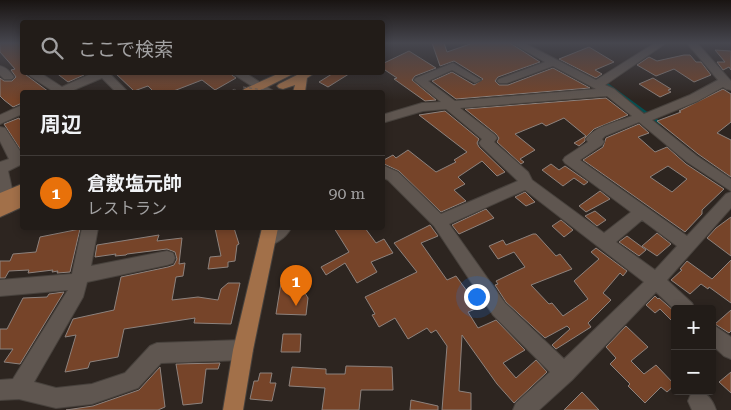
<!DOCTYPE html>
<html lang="ja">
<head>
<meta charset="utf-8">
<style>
	:root { --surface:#221c18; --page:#2a2521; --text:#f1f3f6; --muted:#a2a1a2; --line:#3f3a37; --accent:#b9c046 }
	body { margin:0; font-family:"Roboto Serif","Noto Sans JP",serif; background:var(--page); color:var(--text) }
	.controls { position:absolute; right:15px; bottom:15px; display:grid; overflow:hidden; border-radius:5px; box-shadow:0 2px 8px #0003 }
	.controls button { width:45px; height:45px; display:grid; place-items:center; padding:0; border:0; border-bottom:1px solid var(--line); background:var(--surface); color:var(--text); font:25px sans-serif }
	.you { position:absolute; left:476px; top:296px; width:18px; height:18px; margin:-12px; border:4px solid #fff; border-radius:50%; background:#1a73e8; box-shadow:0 0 0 8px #1a73e833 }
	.badge { display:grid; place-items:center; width:32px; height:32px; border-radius:50%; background:var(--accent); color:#fff; font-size:16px; font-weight:700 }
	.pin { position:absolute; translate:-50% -41px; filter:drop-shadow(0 1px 2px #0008) }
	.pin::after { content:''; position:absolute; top:26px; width:18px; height:15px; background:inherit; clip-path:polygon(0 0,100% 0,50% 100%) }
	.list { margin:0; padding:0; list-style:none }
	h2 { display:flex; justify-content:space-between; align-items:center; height:65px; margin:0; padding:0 20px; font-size:21px }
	h2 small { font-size:16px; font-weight:400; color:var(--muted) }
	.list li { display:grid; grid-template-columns:32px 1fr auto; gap:15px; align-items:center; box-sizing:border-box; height:75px; padding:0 20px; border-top:1px solid var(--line) }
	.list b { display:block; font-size:19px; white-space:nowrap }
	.list p { margin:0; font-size:16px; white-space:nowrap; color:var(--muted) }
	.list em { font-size:16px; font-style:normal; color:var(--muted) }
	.icon { flex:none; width:28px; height:28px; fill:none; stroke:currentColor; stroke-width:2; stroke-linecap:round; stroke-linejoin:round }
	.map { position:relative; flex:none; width:731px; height:410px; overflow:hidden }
	.search { position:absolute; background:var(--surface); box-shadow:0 2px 8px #0003; left:20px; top:20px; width:365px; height:55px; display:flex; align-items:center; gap:12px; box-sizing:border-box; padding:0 18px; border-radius:5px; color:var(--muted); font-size:19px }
	.panel { position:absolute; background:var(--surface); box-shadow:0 2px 8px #0003; left:20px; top:90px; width:365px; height:140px; border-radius:5px }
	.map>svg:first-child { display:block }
</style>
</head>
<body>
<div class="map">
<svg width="731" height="410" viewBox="0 0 731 410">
	<rect width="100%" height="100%" fill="#2d2520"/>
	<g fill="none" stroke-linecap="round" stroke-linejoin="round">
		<g stroke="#064f51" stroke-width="3">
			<path d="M511,43L522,49"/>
			<path d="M605,83L660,123"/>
		</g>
	</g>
	<g fill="#764429" stroke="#8d827d" fill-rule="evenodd">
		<path d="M0,43H22V72L49,92H22V103L13,107L4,100L0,96V78L4,81H12L16,77L11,70L15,69L0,52Z"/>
		<path d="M432,43H444L447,52L473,43H510L540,62L498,77L495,81L499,85H508L553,68L590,88L456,99L432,81L452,72L474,85L483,79L454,61L440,66Z"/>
		<path d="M589,47L614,62L595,70L602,74L596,78L559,59Z"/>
		<path d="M715,50L731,51V70L729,67L723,70L717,62H725Z"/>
		<path d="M409,51L436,68L415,76L412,80L436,100L425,101L394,79L397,78L382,68V64Z"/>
		<path d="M684,55H690L696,62H701L711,75L694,82L674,69L656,76L637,65L649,57L657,61Z"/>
		<path d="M55,72H82L84,75L68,82Z"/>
		<path d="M114,72H228L236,78L215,90L202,80L171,92H154L148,86L134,91Z"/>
		<path d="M335,72H352L328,87L319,82Z"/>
		<path d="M653,78L671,89L668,90L671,92L660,97L639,84Z"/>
		<path d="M723,89L731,94V122L717,133L731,140V177L698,154L657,121L681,112L679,111Z"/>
		<path d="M606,98L628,115L594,129L585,138V141L579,146L574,143L586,136L564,118L546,126L542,123L515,134L535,150L520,159L524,162L521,164L497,142L499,138L496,134L465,109Z"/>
		<path d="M445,111L479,139L477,143L479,147L505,172L497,176L482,161L458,177L465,184L454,190L466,201L441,212L399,171L382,163V161L393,155L396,158L408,150L436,172L456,162L454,160L467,152L419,115Z"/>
		<path d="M19,118L22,123V152L4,124Z"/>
		<path d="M639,124L649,133L638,137L655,152L667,147L686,164L724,189L702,210V214L685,232L583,160L603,147L606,138ZM668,166L687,179L672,192L650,177Z"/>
		<path d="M551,164L559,170L565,166L588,182L584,185L574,178L563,186L542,170Z"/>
		<path d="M600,191L610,199L586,212L579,206Z"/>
		<path d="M525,192L535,202L526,206L515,197Z"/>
		<path d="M486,209L494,218L459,234L452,225Z"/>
		<path d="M595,211L606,220L597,226L585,216Z"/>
		<path d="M731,217V256L707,238L716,228Z"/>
		<path d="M561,220L573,230L564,237L552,226Z"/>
		<path d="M430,225L438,236L421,243L447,280L456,276L467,291L469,290L480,307L468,312L478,328L496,320L525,350L503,363L516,378L536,360L547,372L514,403L497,384L462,335L459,391L471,393V410H442L447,346L436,330L431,333L427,328L408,339L395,318L379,327L372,315L375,314L365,297L417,272L394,243Z"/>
		<path d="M215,228H234L239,244L237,245L235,261L228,262V267L208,269L210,257L221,256Z"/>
		<path d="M334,228H365L376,243L384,239L393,253L371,262L377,272L357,283L345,263L326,275L321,267L349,252Z"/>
		<path d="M80,229L70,272L57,273L58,271L52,272L53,270L28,273L29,270L9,271L5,278H0V261H10L13,254L36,252L40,237Z"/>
		<path d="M657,233L671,244L657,256L642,246Z"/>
		<path d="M533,234H536L556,256L560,254L572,269L531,285L549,304L552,303L563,316L588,299L574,281L599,259L591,252L596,248L627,271L623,276L620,273L603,293L611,300L588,323L591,327L556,349L552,345L570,329L567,326L545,338L506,302L495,285L498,284L496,281L525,267L514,252L498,259L489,246L503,240L506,245Z"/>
		<path d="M159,235L157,241L182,238L179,264L185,263L183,276L176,277L172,300L198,297L218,300L221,289L228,283H240L231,324L194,323L195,318L124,329L118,357L90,362L88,368L65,372L76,335L65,337L73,319L114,310L121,277L168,267L174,265L177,259L175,252L167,249L127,254L126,255L115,256L116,254L95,257L97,245Z"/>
		<path d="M627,236L646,250L639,256L619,242Z"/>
		<path d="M731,260V303L709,287L708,289L701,284L690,294L671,280L682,270L680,269L687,261L712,279Z"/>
		<path d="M281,283H299L308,298L306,315L276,314Z"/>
		<path d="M64,292L20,364L4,362L13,349H0V329H7L23,298L47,297L49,294Z"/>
		<path d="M655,296L658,299L659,298L675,312V324L660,309L655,313L646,305Z"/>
		<path d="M731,310V331L729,333L715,324Z"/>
		<path d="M626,326L648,347L631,361L644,374L656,365L675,385L667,392L661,387L645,403L628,386L630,384L610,364L616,358L606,347Z"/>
		<path d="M283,334H301L300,352H281Z"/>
		<path d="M220,363L218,369H206L202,403L183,405L176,364Z"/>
		<path d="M346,366L392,367L393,390H361L359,410H322L325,388L289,386L292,367L326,369V374H345Z"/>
		<path d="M160,367L165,407L158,410H66L93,406L139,390Z"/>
		<path d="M731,372V393L719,382Z"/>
		<path d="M260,373H272L270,383H276L272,401L250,399L254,381H258Z"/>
		<path d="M582,392L599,410H564Z"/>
		<path d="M411,400L438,406V410H410Z"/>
	</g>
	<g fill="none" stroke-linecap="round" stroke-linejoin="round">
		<defs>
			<g id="minor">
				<path d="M512,43H524L596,80L655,43H666L605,85L614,89L644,114L690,95L718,80L687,43H697L731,81V90L726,89L723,87L698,101L652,120L697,156L731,179V191L687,162L639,122L605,136L602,139L604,142L602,145L580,160L687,236L726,194L731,192V208L667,280L692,303L695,309H675V310L656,292L572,380L539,410H513L516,403L550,372L493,315L434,226L388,180L382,177V165L398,172L441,214L518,181L481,146L479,143L482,139L446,109L423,111L382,123V115L422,103L441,102L414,80L416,78L453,63L481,80L475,83L452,70L428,81L455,101L596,89L553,66L507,83H499L497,81L499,79L545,62ZM607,96L632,116C617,122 595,126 586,139L588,142L565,157L563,160L565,163L631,212L604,233L532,180L528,172L494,142L497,138L495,135L460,108ZM525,190L644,282L564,359L505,303L449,224ZM642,220L677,246L655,270L616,242Z"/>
				<path d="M0,66C6,67 10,72 14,77L12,79H4L0,75Z"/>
				<path d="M29,72H39L62,87L95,72H111L110,74L127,91L116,92L102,78L69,92H54L30,76Z"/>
				<path d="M230,72H244L275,92H261Z"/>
				<path d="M22,105V114L0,124V115Z"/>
				<path d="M0,127L5,128L20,151L22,158V164L8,171L16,207L13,211L8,213L3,211L0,205V162L9,159L0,141Z"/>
				<path d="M82,228H98L91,266L167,251L173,253L175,258L173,263L167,265L87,282L83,297L34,382L56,388L92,384L125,373L150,346L157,343L243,340L250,343L253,350L250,357L243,360L161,363L138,388L92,404L56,408L19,399L0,400V380L13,379L68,290L0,296V280L72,274Z"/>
				<path d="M272,228H291C286,238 272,248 261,245L259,240L261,235Z"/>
				<path d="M712,324L731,337V359L724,356L712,345Z"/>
				<path d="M697,391C707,392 713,401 716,410H692L688,401L691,394Z"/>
			</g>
			<g id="major">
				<path d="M282,72H297L257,92H242L244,89Z"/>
				<path d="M297,72H316L307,78L305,92H293L295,85L283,89L279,88L277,86L279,84L297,75Z"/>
				<path d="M22,184V207L0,217V193Z"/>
				<path d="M262,228H278L253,350L243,410H223L233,350Z"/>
			</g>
		</defs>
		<use href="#minor" stroke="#48423d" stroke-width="2"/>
		<use href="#major" stroke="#48423d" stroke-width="2"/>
		<path stroke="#69625e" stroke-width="1" stroke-dasharray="3 3" stroke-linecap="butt" d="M236,90L231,91L237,88"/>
		<use href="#minor" fill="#5f5650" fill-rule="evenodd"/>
		<use href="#major" fill="#a27049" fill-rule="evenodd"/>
		<path stroke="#69625e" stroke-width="1" stroke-dasharray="3 3" stroke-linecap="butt" d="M243,87L277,92"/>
	</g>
	<linearGradient id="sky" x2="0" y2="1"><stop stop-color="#191412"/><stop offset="0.43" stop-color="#46464e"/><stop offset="1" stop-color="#46464e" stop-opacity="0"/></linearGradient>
	<rect width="731" height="100" fill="url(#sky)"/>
</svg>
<div class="controls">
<button>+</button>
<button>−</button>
</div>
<div class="you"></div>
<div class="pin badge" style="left:296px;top:306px;background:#e8710a">1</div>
<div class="search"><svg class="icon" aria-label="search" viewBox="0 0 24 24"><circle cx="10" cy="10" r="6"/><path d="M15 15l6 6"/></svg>ここで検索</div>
<section class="panel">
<h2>周辺<small></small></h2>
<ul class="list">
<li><span class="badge" style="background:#e8710a">1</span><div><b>倉敷塩元帥</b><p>レストラン</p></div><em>90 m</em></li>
</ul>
</section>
</div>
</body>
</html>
